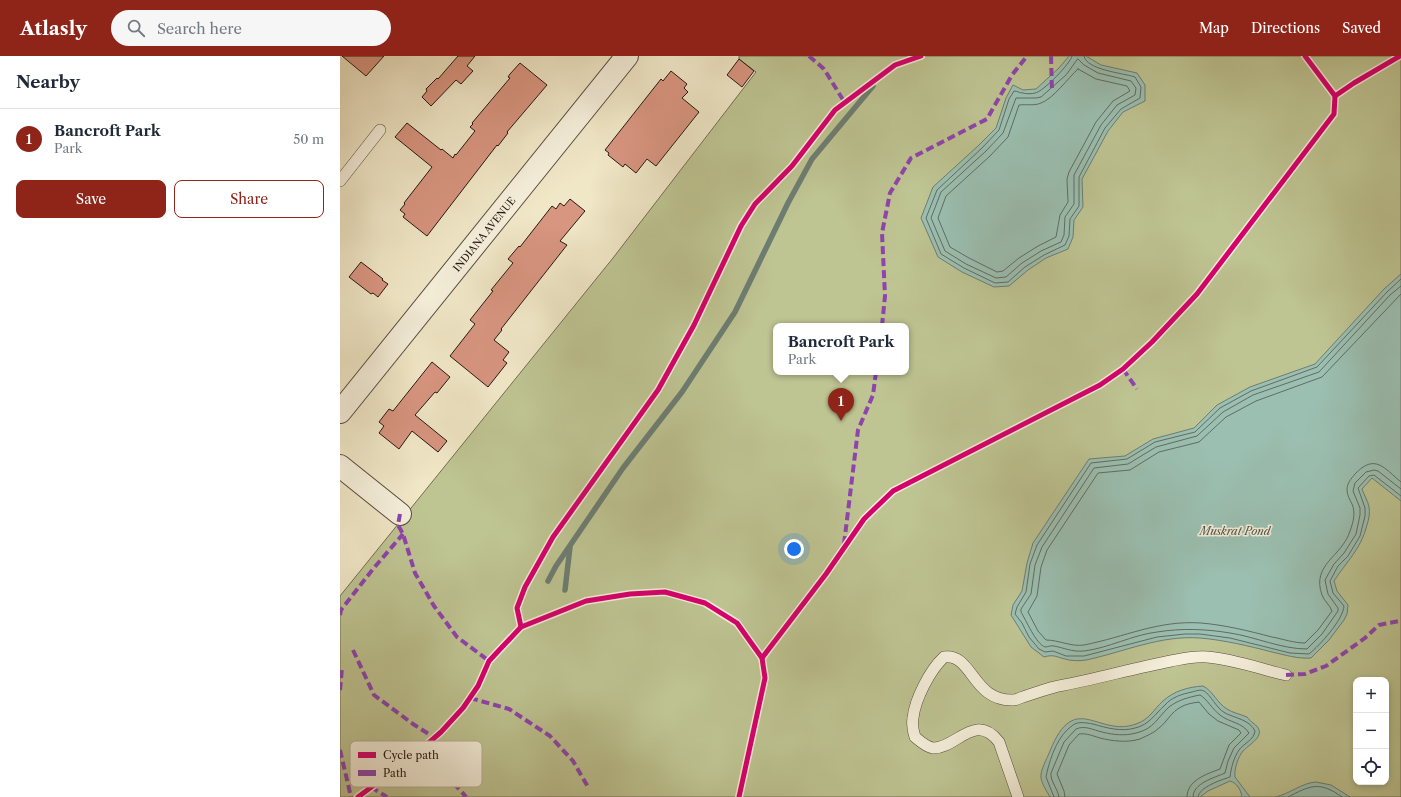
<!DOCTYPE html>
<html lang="en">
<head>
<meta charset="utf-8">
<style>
	:root { --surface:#fff; --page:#f6f6f7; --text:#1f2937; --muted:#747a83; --line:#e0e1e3; --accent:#8f2418 }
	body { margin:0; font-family:"Libre Caslon Text",serif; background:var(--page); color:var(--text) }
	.controls { position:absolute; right:12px; bottom:12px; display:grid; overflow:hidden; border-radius:8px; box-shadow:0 2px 6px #0003 }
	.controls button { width:36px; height:36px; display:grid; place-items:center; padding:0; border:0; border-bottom:1px solid var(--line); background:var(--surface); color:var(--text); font:20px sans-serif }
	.you { position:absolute; left:454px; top:493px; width:14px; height:14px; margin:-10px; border:3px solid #fff; border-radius:50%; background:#1a73e8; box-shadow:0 0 0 6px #1a73e833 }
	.badge { display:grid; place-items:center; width:26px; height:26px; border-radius:50%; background:var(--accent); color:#fff; font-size:13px; font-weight:700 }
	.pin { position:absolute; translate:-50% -33px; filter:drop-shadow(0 1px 2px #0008) }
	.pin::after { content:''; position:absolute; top:21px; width:14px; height:12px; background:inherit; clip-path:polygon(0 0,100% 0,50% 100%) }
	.popup { position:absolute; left:433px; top:267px; width:136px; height:52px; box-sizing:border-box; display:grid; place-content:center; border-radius:8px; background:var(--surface); filter:drop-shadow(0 1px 3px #0005); font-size:13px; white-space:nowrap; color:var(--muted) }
	.popup b { font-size:15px; color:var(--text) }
	.popup::after { content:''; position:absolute; left:50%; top:100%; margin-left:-8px; border:8px solid transparent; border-top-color:var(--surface) }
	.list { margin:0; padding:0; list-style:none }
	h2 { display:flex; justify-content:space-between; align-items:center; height:52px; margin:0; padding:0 16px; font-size:17px }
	h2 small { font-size:13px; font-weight:400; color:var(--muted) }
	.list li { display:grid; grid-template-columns:26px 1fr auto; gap:12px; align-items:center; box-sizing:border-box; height:60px; padding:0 16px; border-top:1px solid var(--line) }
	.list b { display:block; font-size:15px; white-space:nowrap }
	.list p { margin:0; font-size:13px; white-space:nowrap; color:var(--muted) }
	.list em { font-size:13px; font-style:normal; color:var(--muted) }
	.actions { display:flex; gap:8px; padding:12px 16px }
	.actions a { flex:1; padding:9px 0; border:1px solid var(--accent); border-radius:8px; text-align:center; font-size:14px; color:var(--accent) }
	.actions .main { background:var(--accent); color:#fff }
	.icon { flex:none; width:22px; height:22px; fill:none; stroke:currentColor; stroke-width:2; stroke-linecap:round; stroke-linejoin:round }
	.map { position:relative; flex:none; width:1061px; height:741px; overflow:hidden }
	header { display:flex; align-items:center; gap:24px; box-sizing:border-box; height:56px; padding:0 20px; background:var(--accent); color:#fff }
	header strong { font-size:19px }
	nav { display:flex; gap:22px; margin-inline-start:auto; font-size:14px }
	.search { width:280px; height:36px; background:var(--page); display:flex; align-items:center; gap:10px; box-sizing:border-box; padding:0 14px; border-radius:22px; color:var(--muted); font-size:15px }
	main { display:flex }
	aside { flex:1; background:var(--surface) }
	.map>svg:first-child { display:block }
</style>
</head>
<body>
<header>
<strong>Atlasly</strong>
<div class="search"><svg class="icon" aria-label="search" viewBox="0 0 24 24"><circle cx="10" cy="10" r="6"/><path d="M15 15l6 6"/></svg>Search here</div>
<nav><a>Map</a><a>Directions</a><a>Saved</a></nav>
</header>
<main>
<aside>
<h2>Nearby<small></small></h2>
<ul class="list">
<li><span class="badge">1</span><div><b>Bancroft Park</b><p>Park</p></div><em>50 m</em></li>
</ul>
<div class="actions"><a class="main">Save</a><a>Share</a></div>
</aside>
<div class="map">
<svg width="1061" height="741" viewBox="0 0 1061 741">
	<rect width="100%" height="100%" fill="#f0e7c7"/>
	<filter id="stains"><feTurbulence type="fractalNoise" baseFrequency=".005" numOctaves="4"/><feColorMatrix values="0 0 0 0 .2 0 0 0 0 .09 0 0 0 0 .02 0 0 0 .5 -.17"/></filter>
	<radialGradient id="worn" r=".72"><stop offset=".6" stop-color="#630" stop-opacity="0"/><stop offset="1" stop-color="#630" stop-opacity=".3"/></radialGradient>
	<path fill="#bec492" stroke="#726e52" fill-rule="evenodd" d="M399,0H1061V741H0V540L273,202L416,16L399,3ZM436,270H566V316H436ZM1016,624H1046V726H1016Z"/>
	<g fill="#9bc0b2" stroke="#6d7d72">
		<path d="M729,0H746L761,9L797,17L805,29V45L783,56L768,75L742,123L743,151L734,164L733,181L728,193L706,202L688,214L669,230L654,231L622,216L598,201L581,162L593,131L639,89L656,72L666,42L673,29L683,34L696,33L719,12Z"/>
		<path d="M1061,218V445L1032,422L1022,433C1024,439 1028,445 1029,451C1030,457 1029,463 1027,469C1021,493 1007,505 994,525L997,535L1008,549L1007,558L1004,564L989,584L971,602C958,603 945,599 932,596C909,590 884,584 860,582C820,579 784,596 746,604C740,605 731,605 725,603C716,601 714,598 704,601L691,591L671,559L673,549L682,535L687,507L693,487L749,403L785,400L813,383L854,372L877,349L910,331L975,308L1044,233Z"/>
		<path d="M863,630C873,635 877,647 887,653C893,657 900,658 907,661C909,663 911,666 913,667C929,678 911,687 903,695C898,701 894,713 895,721L910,741H902C901,734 897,727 890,725L868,735L860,741H710C707,736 702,728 701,722C700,714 707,703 710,695C735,633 758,682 796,668C810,663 813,654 823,645C834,635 848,631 863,630Z"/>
		<path d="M976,726L991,729L1010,741H935C950,738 961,727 976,726Z"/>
	</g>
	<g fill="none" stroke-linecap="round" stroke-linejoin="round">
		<g stroke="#616c62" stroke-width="1">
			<path d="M732,0C731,7 703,36 695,37C692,38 686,38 683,37C679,37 678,35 674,35L669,43L659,74L642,92L597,134L586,162L601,198L624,212L655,227L668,226L685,211L704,199L725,189L729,180L730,163L739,150V121L765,72L781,53L800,42L801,31L795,21C783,17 746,14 744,0"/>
			<path d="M738,3L744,9L758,17L791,25L796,32L795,39L777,49L761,69L734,119V148L725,161L724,179L721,186L701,195L682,207L666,221L656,222L626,208L605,195L591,162L601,136L646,95L663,77L676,42H696L701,41L726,19Z"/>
			<path d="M738,13L756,23L787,30L790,35L773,45L756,66L729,116L727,123L728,146L720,159L716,181L698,190L679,202L663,215L657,216L629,202L610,191L598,162L606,140L650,100L668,81L679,49C686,48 695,50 701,47C713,43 728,22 738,13Z"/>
			<path d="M1061,223L1047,236L977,311L911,335L880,352L855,376L815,386L787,403L751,407L697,489L690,508L686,536L677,551L675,558L682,567L689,581L699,593L705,596L713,595L726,600H744L817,581L845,578H860L890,582L950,597L969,598C980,589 1003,564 1004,550L993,537L990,525L998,510L1008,500L1020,480L1025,460V452L1018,432L1029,420L1034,419L1061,440"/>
			<path d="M1061,230L1050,239L979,316L913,339L883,356L857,380L816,391L788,408L754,412L702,491L695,509L691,538L681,553V556C686,564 696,588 705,591C708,591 711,589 714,590C725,592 731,596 744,595C769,592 792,579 817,576C842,572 866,573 890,577C916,581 941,593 967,593L982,578L998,555V552L988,538L985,524L994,508L1004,497L1016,478L1020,459V452L1013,435L1015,427L1026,416L1034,414L1038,415L1061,433"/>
			<path d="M1061,238L982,321L916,345L886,361L859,386L819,396L790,414L758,417L707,494L701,511L697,540L688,556L698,575L706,584C719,584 731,591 744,589C785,581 818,564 861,567C885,569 909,575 932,581C943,583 954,587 965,587L978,574L992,555C990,549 984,545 982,539C971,508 1002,501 1010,475C1013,467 1016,457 1012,448C1010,444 1007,439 1007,434C1007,427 1011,423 1015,418C1035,397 1044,412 1061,426"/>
			<path d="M714,741L706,721L707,716C711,700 718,679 733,669C738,665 747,667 753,668C767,672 781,676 795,672C809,669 815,658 825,649C832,641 842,638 852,636C856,635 860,633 864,635C871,639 876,652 885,657C895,662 910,664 915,675C914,684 904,687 899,694C894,701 891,712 890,721C881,724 859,731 858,741"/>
			<path d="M719,741C718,733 710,725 711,717L724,686L736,673C745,669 753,674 762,676C774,679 785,680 796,677C814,673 817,662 829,651C838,644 849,641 860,639C867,643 873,654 880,659C890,667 902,666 909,677L894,692L888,705L885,717C874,722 853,727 853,741"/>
			<path d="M725,741L724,735L717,718L729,689L739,678C747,677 753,680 760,682C772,685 787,687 800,683C806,680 814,677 819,672C827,666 831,656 841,651C846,648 852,647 859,646L869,658L878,665L899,674L901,677L889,689L880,713C867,718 847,724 847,741"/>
			<path d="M948,741C971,729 980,725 1002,741"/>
		</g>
		<g stroke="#6d7d72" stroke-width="5.5">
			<path d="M208,525L216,510L283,412L342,336L395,256L448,147L472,103L533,30"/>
			<path d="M225,534L230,491"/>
		</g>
	</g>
	<g fill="#d89580" stroke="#271812">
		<path d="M2,0H44L26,20Z"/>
		<path d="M118,0H135L127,10L133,15L121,28L116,24L91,50L82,41L87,35L86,33L97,22L98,23Z"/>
		<path d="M399,3L414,15L402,31L387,19Z"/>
		<path d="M180,7L207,29L167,76L168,77L158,90L157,89L87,180L63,161L65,158L60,154L65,148L64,147L92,111L55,81L67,67L101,94L102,93L113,102L115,98L116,99L135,75L130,71L133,68L132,67L170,22L168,21L170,18Z"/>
		<path d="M331,15L347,28L344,32L348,36L342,42L359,56L316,110L307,103L296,117L285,108L283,111L268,99L269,97L265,94L321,23L323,25Z"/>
		<path d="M230,143L245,155L220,185L227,189L161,273L162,274L154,284L169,296L163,304L167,307L148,331L110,300L135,268L130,264L153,235L151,234L173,207L168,203L179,190L180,191L212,150L216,153L220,147L224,150Z"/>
		<path d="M21,206L43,223L42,224L48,228L38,241L33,237L31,238L9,221Z"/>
		<path d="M92,306L110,321L97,337L95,336L75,359L107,385L98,396L72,375L59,393L39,377L44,370L39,366L49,353L53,355Z"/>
	</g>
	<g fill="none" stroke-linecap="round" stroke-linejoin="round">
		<defs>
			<g id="lane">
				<path d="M0,125L40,74"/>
				<path d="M678,741L659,686C635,655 616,693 593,692C586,691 580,685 575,681C573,675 572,668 573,662C575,643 590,614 604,601C633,597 632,646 674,644C678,643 682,641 686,640C698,636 711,631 724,629C759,622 795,612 831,605C842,603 854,600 867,601C894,603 920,613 946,619"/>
			</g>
			<g id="street">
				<path d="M0,356L287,0"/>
				<path d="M0,410L60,458"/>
			</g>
		</defs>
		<use href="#lane" stroke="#594c3f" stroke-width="12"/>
		<use href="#street" stroke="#594c3f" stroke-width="24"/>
		<use href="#lane" stroke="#f5efdb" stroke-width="11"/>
		<use href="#street" stroke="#f5efdb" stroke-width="22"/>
		<g stroke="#8e44ad" stroke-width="4" stroke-dasharray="8 4" stroke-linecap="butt">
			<path d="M469,0L484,13L505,47"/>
			<path d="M711,0L712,36"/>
			<path d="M542,270L545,240L542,177L550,137L571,102L647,63L672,19L687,0"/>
			<path d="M783,313L797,333"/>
			<path d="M60,458L58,469L63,478L75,517L94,550L117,581L149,605"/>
			<path d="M504,488L518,374L533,339L536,316"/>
			<path d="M0,559L1,554L33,513L63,478"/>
			<path d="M13,594L34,639L73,668L95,682"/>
			<path d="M946,619L965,618L986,610L1025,582L1039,569L1059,565L1061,566"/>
			<path d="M0,634L2,612"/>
			<path d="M130,642L169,653L210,680L233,705L248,731"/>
			<path d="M0,694L11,741"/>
			<path d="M57,712C68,714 80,714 91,715C105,718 118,731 126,741"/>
			<path d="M31,731L47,741"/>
		</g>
		<defs>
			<g id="cycleway">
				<path d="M995,40L1014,27L1060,0"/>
				<path d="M181,571L177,552L185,531L213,481L318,334L354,269L401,170L415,148L452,110L495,54L555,9L581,0"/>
				<path d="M422,602L486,518L524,463L553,435L760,329L783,313L812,286L857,238L994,58L995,40L965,0"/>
				<path d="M18,741L77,697L101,676L123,652L138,630L149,605L181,571L246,545L290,538L325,536L365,547L397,567L422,602L425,622L399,741"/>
			</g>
		</defs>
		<use href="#cycleway" stroke="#f5efdb" stroke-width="8"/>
		<use href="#cycleway" stroke="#d6006c" stroke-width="5"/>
	</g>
	<g text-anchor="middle" stroke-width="3" stroke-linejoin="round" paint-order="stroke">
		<g font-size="10" fill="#271812" stroke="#f5efdb">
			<text transform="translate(144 178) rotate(-51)" y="4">INDIANA AVENUE</text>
		</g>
		<g font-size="11" font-style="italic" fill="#50534a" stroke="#f5efdb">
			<text x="895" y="479">Muskrat Pond</text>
		</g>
	</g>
	<rect x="10" y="685" width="132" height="46" rx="6" fill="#f5efdb" stroke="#b7ae9f" stroke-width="1"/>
	<rect x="18" y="696" width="18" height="6" fill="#d6006c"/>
	<rect x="18" y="714" width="18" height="6" fill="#8e44ad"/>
	<g font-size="11" fill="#271812">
		<text x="43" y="703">Cycle path</text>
		<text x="43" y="721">Path</text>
	</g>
	<rect width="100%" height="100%" filter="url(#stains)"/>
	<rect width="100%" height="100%" fill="url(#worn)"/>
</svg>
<div class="controls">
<button>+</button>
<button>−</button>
<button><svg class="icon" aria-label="locate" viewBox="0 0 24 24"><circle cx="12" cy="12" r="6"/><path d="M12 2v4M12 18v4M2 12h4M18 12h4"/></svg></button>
</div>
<div class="you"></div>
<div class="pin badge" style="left:501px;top:365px">1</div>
<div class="popup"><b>Bancroft Park</b>Park</div>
</div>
</main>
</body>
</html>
